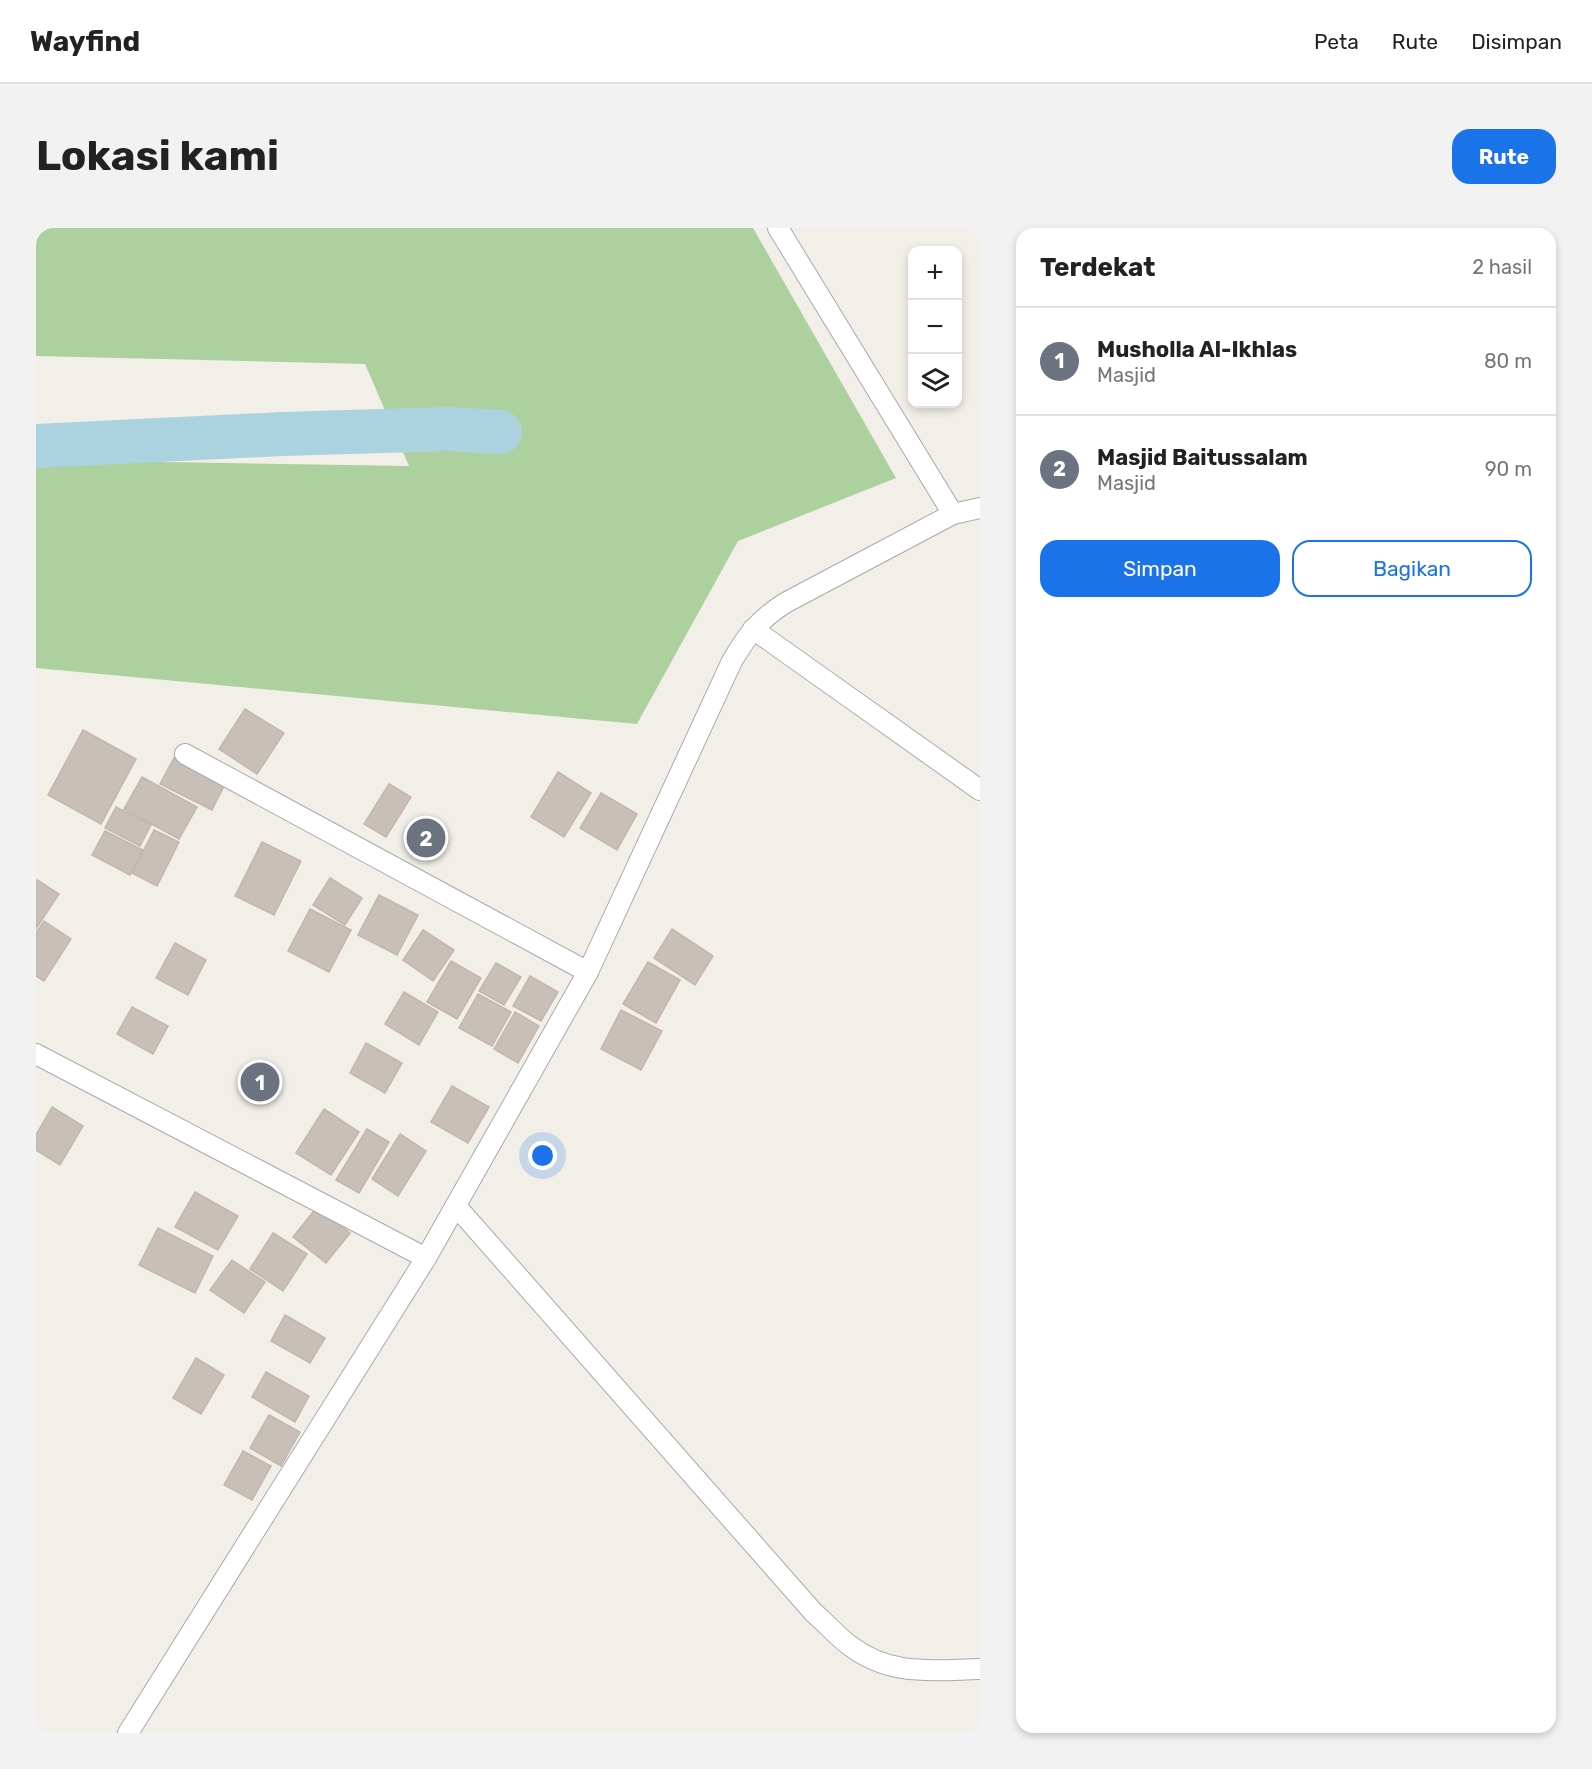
<!DOCTYPE html>
<html lang="id">
<head>
<meta charset="utf-8">
<style>
	:root { --surface:#fff; --page:#f2f2f2; --text:#222; --muted:#767676; --line:#e0e0e0; --accent:#1a73e8 }
	body { margin:0; font-family:Rubik,sans-serif; background:var(--page); color:var(--text) }
	.controls { position:absolute; right:18px; top:18px; display:grid; overflow:hidden; border-radius:12px; box-shadow:0 3px 9px #0003 }
	.controls button { width:54px; height:54px; display:grid; place-items:center; padding:0; border:0; border-bottom:2px solid var(--line); background:var(--surface); color:var(--text); font:30px sans-serif }
	.you { position:absolute; left:507px; top:928px; width:21px; height:21px; margin:-15px; border:4px solid #fff; border-radius:50%; background:#1a73e8; box-shadow:0 0 0 9px #1a73e833 }
	.badge { display:grid; place-items:center; width:39px; height:39px; border-radius:50%; background:var(--accent); color:#fff; font-size:20px; font-weight:700 }
	.pin { position:absolute; translate:-50% -50%; border:3px solid #fff; box-shadow:0 2px 6px #0006 }
	.list { margin:0; padding:0; list-style:none }
	h2 { display:flex; justify-content:space-between; align-items:center; height:78px; margin:0; padding:0 24px; font-size:26px }
	h2 small { font-size:20px; font-weight:400; color:var(--muted) }
	.list li { display:grid; grid-template-columns:39px 1fr auto; gap:18px; align-items:center; box-sizing:border-box; height:108px; padding:0 24px; border-top:2px solid var(--line) }
	.list b { display:block; font-size:22px; white-space:nowrap }
	.list p { margin:0; font-size:20px; white-space:nowrap; color:var(--muted) }
	.list em { font-size:20px; font-style:normal; color:var(--muted) }
	.actions { display:flex; gap:12px; padding:18px 24px }
	.actions a { flex:1; padding:14px 0; border:2px solid var(--accent); border-radius:18px; text-align:center; font-size:21px; color:var(--accent) }
	.actions .main { background:var(--accent); color:#fff }
	.icon { flex:none; width:33px; height:33px; fill:none; stroke:currentColor; stroke-width:2; stroke-linecap:round; stroke-linejoin:round }
	.map { position:relative; flex:none; width:944px; height:1505px; overflow:hidden; border-radius:18px }
	header { display:flex; align-items:center; gap:36px; box-sizing:border-box; height:84px; padding:0 30px; background:var(--surface); border-bottom:2px solid var(--line) }
	header strong { font-size:28px }
	nav { display:flex; gap:33px; margin-inline-start:auto; font-size:21px }
	.intro { display:flex; align-items:center; justify-content:space-between; box-sizing:border-box; height:144px; padding:0 36px }
	h1 { margin:0; font-size:42px }
	.button { padding:15px 27px; border-radius:18px; background:var(--accent); color:#fff; font-size:21px; font-weight:700 }
	main { display:flex; gap:36px; padding:0 36px }
	aside { flex:1; background:var(--surface); border-radius:18px; box-shadow:0 3px 9px #0003 }
	.map>svg:first-child { display:block }
</style>
</head>
<body>
<header>
<strong>Wayfind</strong>
<nav><a>Peta</a><a>Rute</a><a>Disimpan</a></nav>
</header>
<div class="intro"><h1>Lokasi kami</h1><a class="button">Rute</a></div>
<main>
<div class="map">
<svg width="944" height="1505" viewBox="0 0 944 1505">
	<rect width="100%" height="100%" fill="#f2efe9"/>
	<path fill="#add19e" d="M0,0H717L860,250L702,313L601,496L0,440V232L373,238L329,136L0,128Z"/>
	<g fill="none" stroke-linecap="round" stroke-linejoin="round">
		<path stroke="#aad3df" stroke-width="44" d="M0,218L247,206L413,201L464,204"/>
	</g>
	<g fill="#c7bfb8" stroke="#c4b6ab" stroke-width="1.5">
		<path d="M209,481L248,505L221,546L183,521Z"/>
		<path d="M47,502L100,531L65,596L12,567Z"/>
		<path d="M138,530L189,556L176,582L124,556Z"/>
		<path d="M522,544L555,565L528,609L495,589Z"/>
		<path d="M106,549L161,579L143,611L88,581Z"/>
		<path d="M353,556L375,569L350,609L328,596Z"/>
		<path d="M565,565L601,586L581,622L544,600Z"/>
		<path d="M80,579L115,597L104,618L69,600Z"/>
		<path d="M118,602L143,614L121,658L96,645Z"/>
		<path d="M69,603L107,622L94,647L56,627Z"/>
		<path d="M226,614L265,633L238,687L199,668Z"/>
		<path d="M294,650L326,670L309,697L277,677Z"/>
		<path d="M1,652L23,666L0,701V654Z"/>
		<path d="M343,667L382,687L361,727L322,707Z"/>
		<path d="M274,681L315,702L293,744L252,723Z"/>
		<path d="M8,693L35,711L8,753L0,748V705Z"/>
		<path d="M636,701L677,728L659,757L618,730Z"/>
		<path d="M387,702L418,722L397,753L367,732Z"/>
		<path d="M139,715L170,732L152,767L120,750Z"/>
		<path d="M415,733L445,750L421,791L391,774Z"/>
		<path d="M612,734L644,752L620,795L587,776Z"/>
		<path d="M460,735L485,749L468,777L443,763Z"/>
		<path d="M494,748L522,764L505,793L477,778Z"/>
		<path d="M368,764L402,784L383,817L349,796Z"/>
		<path d="M442,766L475,784L456,818L423,800Z"/>
		<path d="M96,779L132,798L117,826L81,806Z"/>
		<path d="M585,782L626,803L605,842L565,821Z"/>
		<path d="M479,784L503,798L482,835L458,821Z"/>
		<path d="M330,815L366,835L349,865L314,845Z"/>
		<path d="M416,858L453,879L432,915L395,894Z"/>
		<path d="M16,879L47,898L24,937L0,922V907Z"/>
		<path d="M288,881L323,904L295,947L260,925Z"/>
		<path d="M331,901L353,914L323,965L300,952Z"/>
		<path d="M364,906L390,923L362,968L336,951Z"/>
		<path d="M159,964L202,988L182,1022L139,999Z"/>
		<path d="M281,979L314,1005L290,1035L257,1009Z"/>
		<path d="M122,1000L177,1028L159,1065L103,1037Z"/>
		<path d="M237,1005L271,1026L247,1063L214,1041Z"/>
		<path d="M196,1032L229,1054L208,1085L174,1062Z"/>
		<path d="M249,1087L289,1110L274,1135L235,1113Z"/>
		<path d="M160,1130L188,1147L165,1186L137,1170Z"/>
		<path d="M230,1144L273,1168L259,1194L216,1169Z"/>
		<path d="M233,1187L264,1204L245,1238L214,1220Z"/>
		<path d="M207,1223L235,1238L216,1272L188,1257Z"/>
	</g>
	<g fill="none" stroke-linecap="round" stroke-linejoin="round">
		<defs>
			<g id="street">
				<path d="M742,0L917,286"/>
				<path d="M717,401L944,562"/>
				<path d="M149,526L552,744"/>
				<path d="M0,826L390,1030"/>
				<path d="M420,978L778,1385C790,1395 801,1408 813,1417C855,1449 895,1442 944,1441"/>
				<path d="M92,1505L390,1030L552,744L696,433C712,406 723,392 749,375L917,286L944,280"/>
			</g>
		</defs>
		<use href="#street" stroke="#a9a9a9" stroke-width="22"/>
		<use href="#street" stroke="#fff" stroke-width="20"/>
	</g>
</svg>
<div class="controls">
<button>+</button>
<button>−</button>
<button><svg class="icon" aria-label="layers" viewBox="0 0 24 24"><path d="M12 4l9 5-9 5-9-5zM3 14l9 5 9-5"/></svg></button>
</div>
<div class="you"></div>
<div class="pin badge" style="left:224px;top:854px;background:#6b7280">1</div>
<div class="pin badge" style="left:390px;top:610px;background:#6b7280">2</div>
</div>
<aside>
<h2>Terdekat<small>2 hasil</small></h2>
<ul class="list">
<li><span class="badge" style="background:#6b7280">1</span><div><b>Musholla Al-Ikhlas</b><p>Masjid</p></div><em>80 m</em></li>
<li><span class="badge" style="background:#6b7280">2</span><div><b>Masjid Baitussalam</b><p>Masjid</p></div><em>90 m</em></li>
</ul>
<div class="actions"><a class="main">Simpan</a><a>Bagikan</a></div>
</aside>
</main>
</body>
</html>
